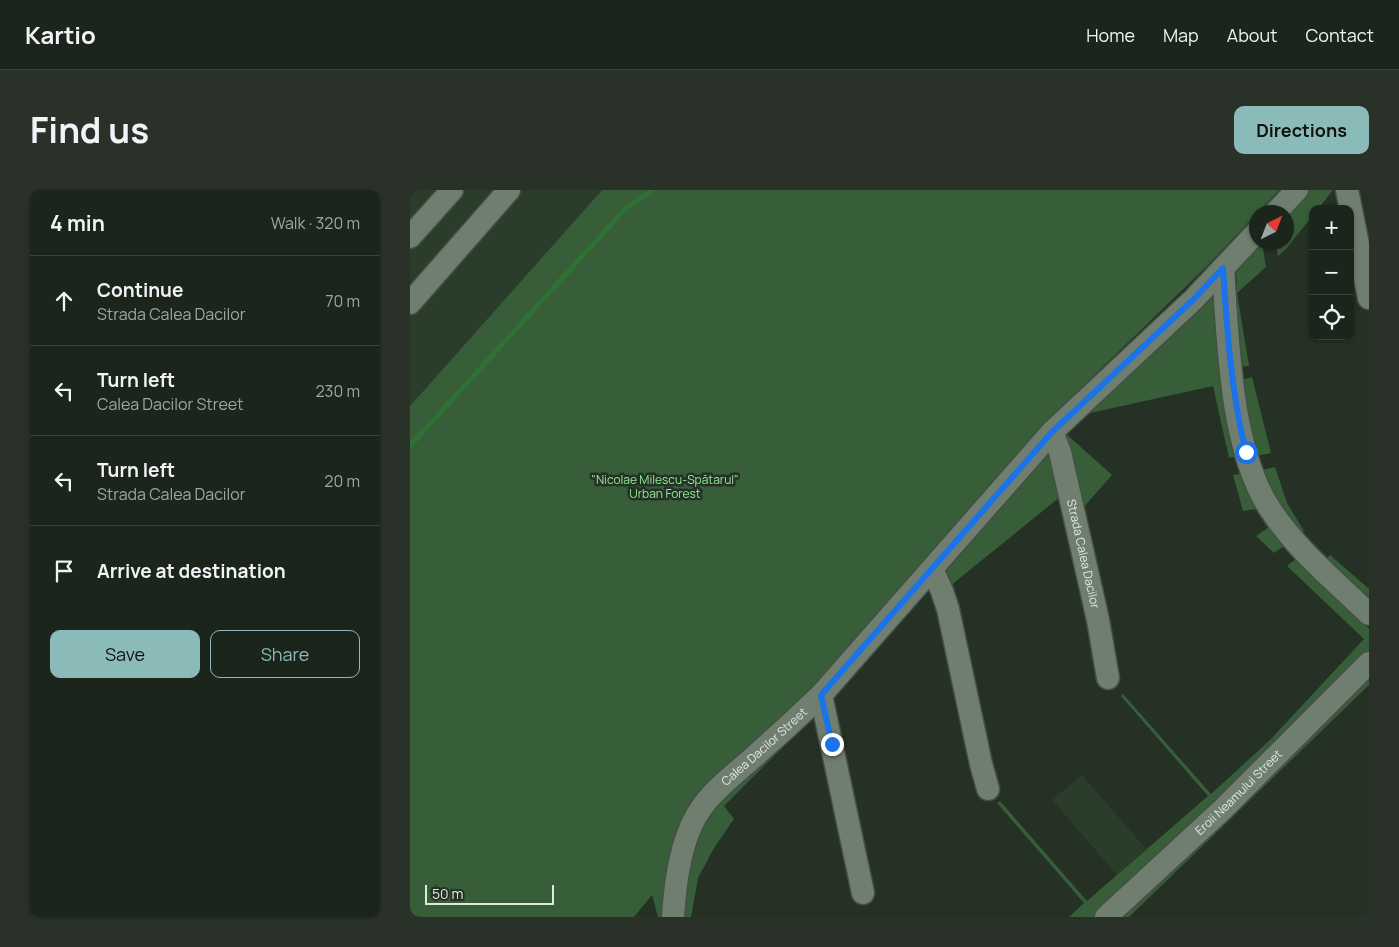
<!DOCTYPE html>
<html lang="en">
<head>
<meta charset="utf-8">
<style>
	:root { --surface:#1c251c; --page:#293129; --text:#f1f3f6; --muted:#a0a5a3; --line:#3a423b; --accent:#8bbbb9 }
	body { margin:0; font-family:Manrope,sans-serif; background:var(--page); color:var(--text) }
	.controls { position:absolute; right:15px; top:15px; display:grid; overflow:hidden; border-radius:10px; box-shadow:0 1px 4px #0004 }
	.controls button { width:45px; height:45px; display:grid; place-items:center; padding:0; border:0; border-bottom:1px solid var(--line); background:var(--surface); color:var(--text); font:25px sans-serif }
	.compass { position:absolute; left:839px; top:15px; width:45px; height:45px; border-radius:50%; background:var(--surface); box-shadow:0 1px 4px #0004; rotate:42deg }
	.scale { position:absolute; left:15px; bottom:12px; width:129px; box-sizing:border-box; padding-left:5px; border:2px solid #e0e9e0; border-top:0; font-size:14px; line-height:18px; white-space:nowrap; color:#e0e9e0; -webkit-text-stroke:4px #253125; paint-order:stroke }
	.stop { position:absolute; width:15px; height:15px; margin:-11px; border:4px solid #1a73e8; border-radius:50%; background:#fff }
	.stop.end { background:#1a73e8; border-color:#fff; box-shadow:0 1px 5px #0008 }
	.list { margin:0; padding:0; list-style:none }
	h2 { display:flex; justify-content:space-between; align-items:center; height:65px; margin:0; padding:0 20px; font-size:21px }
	h2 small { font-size:16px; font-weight:400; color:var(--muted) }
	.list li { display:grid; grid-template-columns:32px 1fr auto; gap:15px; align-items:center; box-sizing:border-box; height:90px; padding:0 20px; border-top:1px solid var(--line) }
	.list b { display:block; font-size:19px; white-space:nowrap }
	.list p { margin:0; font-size:16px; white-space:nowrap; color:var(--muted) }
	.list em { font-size:16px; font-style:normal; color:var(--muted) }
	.actions { display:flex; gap:10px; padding:15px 20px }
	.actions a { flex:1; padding:11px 0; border:1px solid var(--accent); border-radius:10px; text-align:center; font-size:18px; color:var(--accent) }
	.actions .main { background:var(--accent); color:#111 }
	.icon { flex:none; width:28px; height:28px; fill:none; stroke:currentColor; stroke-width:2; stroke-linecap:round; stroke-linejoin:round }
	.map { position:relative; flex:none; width:959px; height:727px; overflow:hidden; border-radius:10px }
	header { display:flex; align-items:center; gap:30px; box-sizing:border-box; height:70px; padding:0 25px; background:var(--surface); border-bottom:1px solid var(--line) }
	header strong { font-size:24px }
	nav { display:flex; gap:28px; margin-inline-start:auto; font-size:18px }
	.intro { display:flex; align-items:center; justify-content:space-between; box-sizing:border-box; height:120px; padding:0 30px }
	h1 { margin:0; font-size:35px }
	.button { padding:12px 22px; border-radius:10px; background:var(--accent); color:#111; font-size:18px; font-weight:700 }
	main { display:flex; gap:30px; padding:0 30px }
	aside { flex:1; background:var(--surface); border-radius:10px; box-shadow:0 1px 4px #0004 }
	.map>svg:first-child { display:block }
</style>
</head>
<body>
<header>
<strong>Kartio</strong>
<nav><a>Home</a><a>Map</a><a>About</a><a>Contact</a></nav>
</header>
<div class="intro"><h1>Find us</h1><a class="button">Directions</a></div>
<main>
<aside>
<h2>4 min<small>Walk · 320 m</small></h2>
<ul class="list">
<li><svg class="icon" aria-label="ahead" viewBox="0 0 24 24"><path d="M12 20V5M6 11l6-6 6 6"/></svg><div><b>Continue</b><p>Strada Calea Dacilor</p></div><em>70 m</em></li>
<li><svg class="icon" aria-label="left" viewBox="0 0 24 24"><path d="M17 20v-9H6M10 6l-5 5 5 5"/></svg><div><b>Turn left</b><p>Calea Dacilor Street</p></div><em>230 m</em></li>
<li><svg class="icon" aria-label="left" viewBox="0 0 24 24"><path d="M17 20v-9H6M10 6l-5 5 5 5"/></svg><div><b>Turn left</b><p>Strada Calea Dacilor</p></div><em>20 m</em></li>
<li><svg class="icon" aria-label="arrive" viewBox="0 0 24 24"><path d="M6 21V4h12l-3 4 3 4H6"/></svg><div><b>Arrive at destination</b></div></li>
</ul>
<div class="actions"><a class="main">Save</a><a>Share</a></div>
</aside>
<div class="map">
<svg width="959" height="727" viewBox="0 0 959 727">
	<rect width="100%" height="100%" fill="#253125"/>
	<g fill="#2a3c2a">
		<path d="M0,0H192L0,216Z"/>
		<path d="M672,585L736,659L707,685L642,610Z"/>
	</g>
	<g fill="#375e39">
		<path d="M192,0H869L797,76L632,236L369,538L301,598L257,727H248L242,705L224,727H0V216Z"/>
		<path d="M895,0H923L908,19H903V25L876,59L868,66L865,53L876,52V22Z"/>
		<path d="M852,53L856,77L827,103L839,176L828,177L823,111L827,103L826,77Z"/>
		<path d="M808,96L831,265L819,268L803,196L671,225Z"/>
		<path d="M842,187L861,263L842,267L829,191Z"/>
		<path d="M655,243L702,285L672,319Z"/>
		<path d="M640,262L650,307L540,396L536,381Z"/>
		<path d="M865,277L877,313L894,341L887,345L847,281Z"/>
		<path d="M837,283L853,318L833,321L823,285Z"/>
		<path d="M862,335L878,353L864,363L846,346Z"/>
		<path d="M920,365L959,399V417L913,373Z"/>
		<path d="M890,366L959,439V463L770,652L684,727H659L674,713L587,613L590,611L677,711L798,606L711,506L713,504L801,604L860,550L954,449L877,376Z"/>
		<path d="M959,485V495L719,727H706Z"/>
		<path d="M368,553L373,557L314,616L324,629L304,658L288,688L281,727H268L285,642L297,620Z"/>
	</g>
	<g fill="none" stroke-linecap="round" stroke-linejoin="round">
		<path stroke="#2f7035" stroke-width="5" d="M0,256L215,19L242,0"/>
		<defs>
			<g id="minor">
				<path d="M937,0L959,108"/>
				<path d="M866,22L887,0"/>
				<path d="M0,47L42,0"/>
				<path d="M813,78C818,150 820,262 862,322C888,361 926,392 959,424"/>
				<path d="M0,113L99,0"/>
				<path id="s1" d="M642,242L650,262L688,430L698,488"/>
				<path d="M522,379L532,401L538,419L571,574L578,599"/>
				<path d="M411,505L453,703"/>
				<path id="s2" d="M263,727C265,693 271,645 292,617C304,600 322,586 338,572C363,550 387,528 411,505L642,242L784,109L846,43"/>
				<path id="s3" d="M696,727L812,620L959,473"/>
			</g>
		</defs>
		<use href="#minor" stroke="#444f45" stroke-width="25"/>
		<use href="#minor" stroke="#707e70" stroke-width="22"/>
	</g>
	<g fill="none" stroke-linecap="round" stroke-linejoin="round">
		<path stroke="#1a73e8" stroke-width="6" d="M422,554L411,505L642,242L784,109L813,78C817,140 821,202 836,262"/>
	</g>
	<g text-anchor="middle" stroke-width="5" stroke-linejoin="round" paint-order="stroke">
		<g font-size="12" fill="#92eb97" stroke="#253125">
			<text x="255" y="294">"Nicolae Milescu-Spătarul"<tspan x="255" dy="14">Urban Forest</tspan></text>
		</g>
		<g font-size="12" fill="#e0e9e0" stroke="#253125">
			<text dy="4" stroke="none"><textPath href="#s1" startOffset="126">Strada Calea Dacilor</textPath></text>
			<text dy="4" stroke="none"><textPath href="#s2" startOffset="202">Calea Dacilor Street</textPath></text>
			<text dy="4" stroke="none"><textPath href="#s3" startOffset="182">Eroii Neamului Street</textPath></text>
		</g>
	</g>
</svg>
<div class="controls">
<button>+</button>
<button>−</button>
<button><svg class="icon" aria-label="locate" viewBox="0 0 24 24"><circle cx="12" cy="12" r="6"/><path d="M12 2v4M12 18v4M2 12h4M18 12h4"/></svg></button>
</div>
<svg class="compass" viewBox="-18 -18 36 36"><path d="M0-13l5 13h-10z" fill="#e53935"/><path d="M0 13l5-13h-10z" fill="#a0a5a3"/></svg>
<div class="scale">50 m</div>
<div class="stop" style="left:836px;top:262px"></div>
<div class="stop end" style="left:422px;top:554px"></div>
</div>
</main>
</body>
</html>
